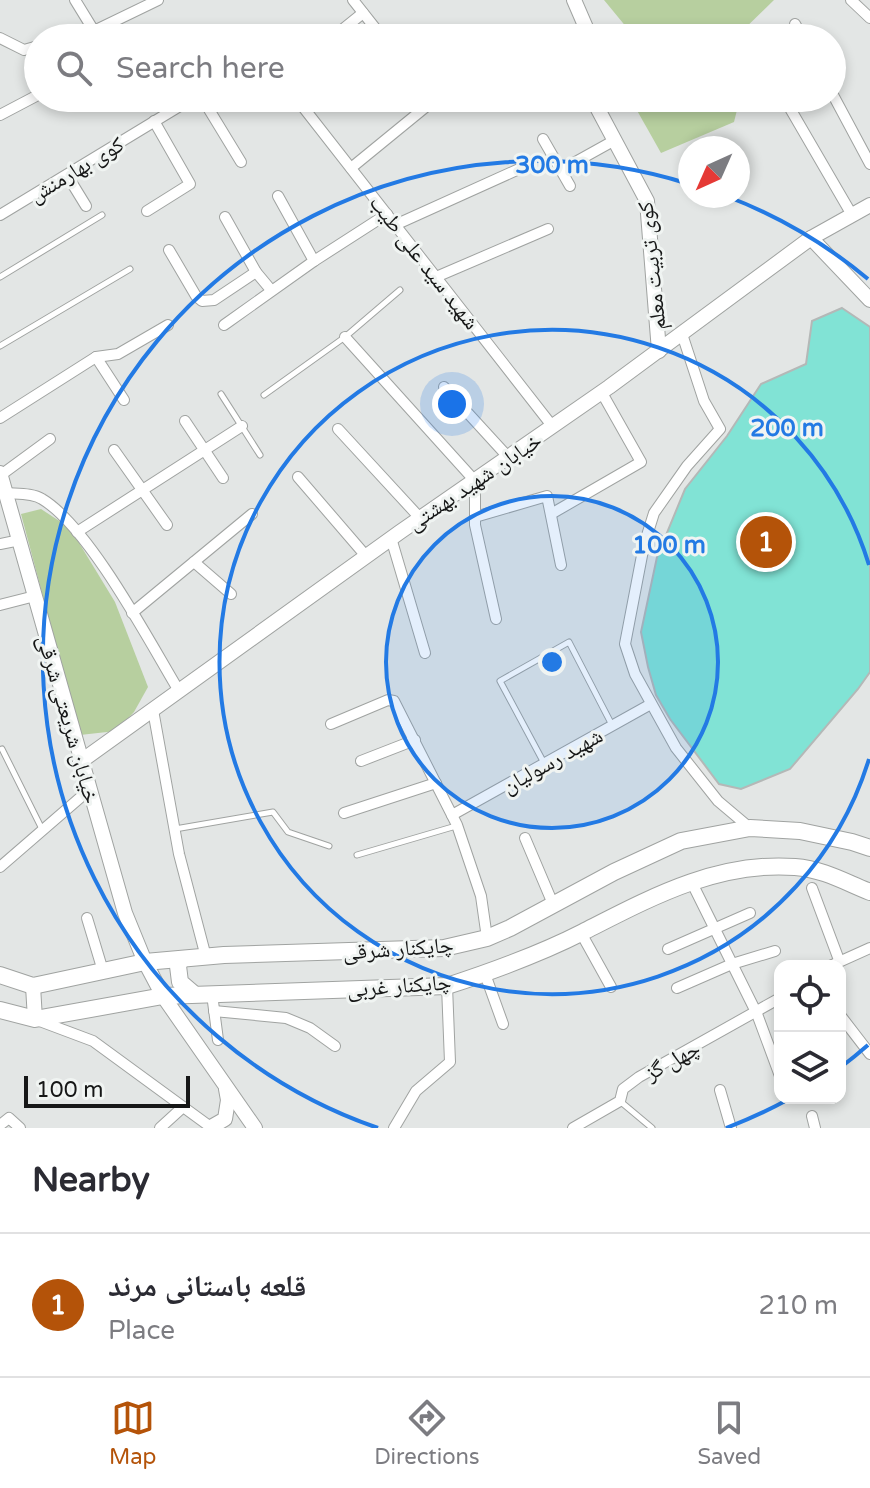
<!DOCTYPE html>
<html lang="en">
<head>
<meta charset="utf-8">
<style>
	:root { --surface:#fff; --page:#f7f7f7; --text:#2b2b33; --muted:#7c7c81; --line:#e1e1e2; --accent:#b45309 }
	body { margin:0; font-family:"Varela Round","Noto Naskh Arabic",sans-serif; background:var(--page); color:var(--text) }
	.controls { position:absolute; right:24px; bottom:24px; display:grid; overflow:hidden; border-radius:16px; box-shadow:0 4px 12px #0003 }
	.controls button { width:72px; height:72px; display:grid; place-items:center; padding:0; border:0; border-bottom:2px solid var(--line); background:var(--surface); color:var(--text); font:40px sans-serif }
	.compass { position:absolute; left:678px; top:136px; width:72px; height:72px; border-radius:50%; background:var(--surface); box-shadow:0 4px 12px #0003; rotate:225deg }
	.scale { position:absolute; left:24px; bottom:20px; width:166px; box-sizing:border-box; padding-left:8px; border:4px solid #161717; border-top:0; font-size:22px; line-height:28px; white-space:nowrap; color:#161717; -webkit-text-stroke:6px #f0f4f2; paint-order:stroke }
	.you { position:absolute; left:452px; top:404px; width:28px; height:28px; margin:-20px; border:6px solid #fff; border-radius:50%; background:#1a73e8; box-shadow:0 0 0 12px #1a73e833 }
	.badge { display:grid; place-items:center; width:52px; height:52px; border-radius:50%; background:var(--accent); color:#fff; font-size:26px; font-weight:700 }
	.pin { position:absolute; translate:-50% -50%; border:4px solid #fff; box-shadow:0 2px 8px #0006 }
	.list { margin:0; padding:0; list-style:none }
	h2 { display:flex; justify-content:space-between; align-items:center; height:104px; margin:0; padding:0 32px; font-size:34px }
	h2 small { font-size:26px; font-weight:400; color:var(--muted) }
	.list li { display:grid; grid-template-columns:52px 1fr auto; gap:24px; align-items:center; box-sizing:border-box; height:144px; padding:0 32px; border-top:2px solid var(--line) }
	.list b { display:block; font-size:30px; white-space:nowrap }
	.list p { margin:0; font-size:26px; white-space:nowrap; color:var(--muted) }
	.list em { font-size:26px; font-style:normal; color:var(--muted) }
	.icon { flex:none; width:44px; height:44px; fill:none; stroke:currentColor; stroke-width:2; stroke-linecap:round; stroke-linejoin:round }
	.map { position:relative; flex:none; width:870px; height:1128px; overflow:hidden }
	.search { position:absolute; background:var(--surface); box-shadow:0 4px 12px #0003; left:24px; right:24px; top:24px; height:88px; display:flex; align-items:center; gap:20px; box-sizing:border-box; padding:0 28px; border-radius:44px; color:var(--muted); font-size:30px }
	.sheet { height:248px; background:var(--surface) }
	nav { display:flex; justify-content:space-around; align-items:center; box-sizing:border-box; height:112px; border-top:2px solid var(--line); background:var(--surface); font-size:22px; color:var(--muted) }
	nav a { display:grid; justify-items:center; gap:4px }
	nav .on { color:var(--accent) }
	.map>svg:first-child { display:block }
</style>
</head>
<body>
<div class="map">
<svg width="870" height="1128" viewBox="0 0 870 1128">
	<rect width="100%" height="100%" fill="#e3e6e5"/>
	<g fill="#b7cf9f">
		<path d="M604,0H774L735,38H632V34Z"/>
		<path d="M630,98H740L734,122L661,153Z"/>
		<path d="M41,509L70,528L115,602L148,687L134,712L116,731L80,735L21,514Z"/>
	</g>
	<path fill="#81e3d5" stroke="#b4b8b7" stroke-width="2" d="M842,308L870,327V672L858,689L790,769L741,789L719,784L670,719L656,695L648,667L641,632L657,557L685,489L727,436L761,384L806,364L812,321Z"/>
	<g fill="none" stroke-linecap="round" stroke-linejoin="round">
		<defs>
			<g id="lane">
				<path d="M0,277L102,215"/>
				<path d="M0,346L130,269"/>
				<path d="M221,394L260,455"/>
				<path d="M264,395L345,337L400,290"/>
				<path d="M2,749L42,829"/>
				<path d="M544,763L500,681L569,642L612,725"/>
				<path d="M175,829L273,812L288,832L329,846"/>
				<path d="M357,855L456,826"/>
				<path d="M621,1102L652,1128"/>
			</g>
			<g id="street">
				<path d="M75,0L94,31"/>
				<path d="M353,0L383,38"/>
				<path d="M851,0L870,18"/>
				<path d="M795,24L803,38"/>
				<path d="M0,38L24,50L38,46"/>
				<path d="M69,38L94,31L158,0"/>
				<path d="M332,38L363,13"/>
				<path d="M832,93L870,164"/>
				<path d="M202,98L241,162"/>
				<path d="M296,98L553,427"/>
				<path d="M784,98L852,215"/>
				<path d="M0,115L38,95"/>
				<path d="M543,139L570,186"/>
				<path d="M351,168L433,101L430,98"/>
				<path d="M561,170L615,140"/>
				<path d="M67,175L86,206"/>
				<path d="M278,196L314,261"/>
				<path d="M147,211L190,184L154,121"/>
				<path d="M0,215L193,98"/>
				<path d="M225,217L256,272L271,290"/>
				<path d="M395,225L519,169"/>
				<path d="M169,250L196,296L202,301L214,300L256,272"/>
				<path d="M436,277L548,229"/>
				<path d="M224,325L314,261L387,214"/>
				<path d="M682,334L704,401L720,429L687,466L654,513L644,545L625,644L635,674L676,748L718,801L750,828"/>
				<path d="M345,337L475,481V525L496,619"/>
				<path d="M96,357L124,400"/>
				<path d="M444,387L508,457"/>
				<path d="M0,418L96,357L118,354L168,325"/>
				<path d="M185,421L223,478"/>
				<path d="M338,429L420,518"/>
				<path d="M114,450L167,525"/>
				<path d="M1,475L50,439"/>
				<path d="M298,477L366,556"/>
				<path d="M6,493C17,494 33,493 42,499C89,527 149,641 179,691"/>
				<path d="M551,514L641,462L602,393"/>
				<path d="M475,517L547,496L561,565"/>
				<path d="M77,532L242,426"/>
				<path d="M391,538L425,653"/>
				<path d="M0,544L20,540"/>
				<path d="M194,562L231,594"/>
				<path d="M0,605L35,596"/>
				<path d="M132,613L252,514"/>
				<path d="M153,710L179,854L206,957"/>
				<path d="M331,724L388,700L394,701L457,825L481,896L487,938"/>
				<path d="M361,761L415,740"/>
				<path d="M344,813L436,783"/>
				<path d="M452,815L651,704"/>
				<path d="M525,838L553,904"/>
				<path d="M0,867L89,790"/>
				<path d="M691,881L757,1014L780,1076"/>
				<path d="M812,888L839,960"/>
				<path d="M87,918L103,971"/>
				<path d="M581,933L611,987"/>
				<path d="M668,949L750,913"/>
				<path d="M830,966L870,948"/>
				<path d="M485,974L503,1024"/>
				<path d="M677,988L732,964L775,951"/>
				<path d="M212,994L218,1040"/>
				<path d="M214,1011L286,1018L310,1028L335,1046"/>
				<path d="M840,1015L870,1054"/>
				<path d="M37,1020L93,1041L212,1128"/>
				<path d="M720,1090L731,1128"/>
				<path d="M812,1116L815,1128"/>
				<path d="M0,1125L9,1118L20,1128"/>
				<path d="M160,1128L183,1107"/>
				<path d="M394,1128L416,1091L450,1062L447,986"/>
				<path d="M573,1128L620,1101L623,1089L639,1077L780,998"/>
			</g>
			<g id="secondary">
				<path d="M574,0L587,30V38"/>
				<path d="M592,98L647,201L659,351"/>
				<path d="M811,238L870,300"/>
				<path d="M0,473L125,913L145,962L163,996L255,1128"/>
				<path d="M80,762L400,532L609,387L811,238L870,205"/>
				<path d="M33,986L35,1019"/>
				<path d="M211,1127L225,1119L228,1100L226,1089"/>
			</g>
			<g id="primary">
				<path d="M181,959L178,966L180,982L194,994"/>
				<path d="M0,975L33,986L145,962L224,955L444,948L487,938L510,928L614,872L681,841L750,828L800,831L852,842L870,848"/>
				<path d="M0,1010L35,1019L163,996L447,986C493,971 540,954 583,932C650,898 717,861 795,867C823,869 845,882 870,892"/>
			</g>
		</defs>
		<use href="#lane" stroke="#a0a3a1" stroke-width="7"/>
		<use href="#street" stroke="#a0a3a1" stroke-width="12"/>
		<use href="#secondary" stroke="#a0a3a1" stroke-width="16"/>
		<use href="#primary" stroke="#a0a3a1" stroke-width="18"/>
		<use href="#lane" stroke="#fff" stroke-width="5"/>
		<use href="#street" stroke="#fff" stroke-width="10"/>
		<use href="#secondary" stroke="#fff" stroke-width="14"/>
		<use href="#primary" stroke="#fff" stroke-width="16"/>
	</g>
	<circle cx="552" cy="662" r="166" fill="#237ae4" fill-opacity=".12"/>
	<g fill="none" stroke="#237ae4" stroke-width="4">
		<circle cx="552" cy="662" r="166"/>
		<path d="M869 759A332 332 0 1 1 869 565"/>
		<path d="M868 1045A497 497 0 0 1 841 1067M789 1099A497 497 0 0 1 726 1128M378 1128A497 497 0 0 1 689 184M726 196A497 497 0 0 1 868 279"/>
	</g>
	<g text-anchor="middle" stroke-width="6" stroke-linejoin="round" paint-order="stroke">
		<g font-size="22" fill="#161717" stroke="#f0f4f2">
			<text transform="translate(76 169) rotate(-31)" y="8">کوی بهارمنش</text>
			<text transform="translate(425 262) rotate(52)" y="8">شهید سید علی طیب</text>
			<text transform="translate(651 266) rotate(-96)" y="8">کوی تربیت معلم</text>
			<text transform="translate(474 481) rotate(-34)" y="8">خیابان شهید بهشتی</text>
			<text transform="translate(69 719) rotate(74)" y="8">خیابان شریعتی شرقی</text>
			<text transform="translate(552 760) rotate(-29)" y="8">شهید رسولیان</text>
			<text transform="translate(398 948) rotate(-4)" y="8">چایکنار شرقی</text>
			<text transform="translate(399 985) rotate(-4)" y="8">چایکنار غربی</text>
			<text transform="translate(672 1060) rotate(-29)" y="8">چهل گز</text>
		</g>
	</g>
	<circle cx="552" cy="662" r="12" fill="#237ae4" stroke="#f0f4f2" stroke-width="4"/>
	<g font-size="24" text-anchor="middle" font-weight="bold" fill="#237ae4" stroke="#f0f4f2" stroke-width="6" stroke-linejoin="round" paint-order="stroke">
		<text x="552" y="173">300 m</text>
		<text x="787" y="436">200 m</text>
		<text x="669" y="553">100 m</text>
	</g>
</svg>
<div class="controls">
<button><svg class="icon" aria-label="locate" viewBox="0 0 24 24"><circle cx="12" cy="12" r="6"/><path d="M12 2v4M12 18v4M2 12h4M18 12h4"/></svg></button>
<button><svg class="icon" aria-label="layers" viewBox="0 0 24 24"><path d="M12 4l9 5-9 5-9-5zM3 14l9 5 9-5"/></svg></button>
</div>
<svg class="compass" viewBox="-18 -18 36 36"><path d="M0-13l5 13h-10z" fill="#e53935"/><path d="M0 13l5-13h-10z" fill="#7c7c81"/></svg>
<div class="scale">100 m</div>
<div class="you"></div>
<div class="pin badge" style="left:766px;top:542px">1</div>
<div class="search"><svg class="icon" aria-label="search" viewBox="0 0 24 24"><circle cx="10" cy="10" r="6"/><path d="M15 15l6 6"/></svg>Search here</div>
</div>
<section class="sheet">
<h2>Nearby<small></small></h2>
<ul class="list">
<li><span class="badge">1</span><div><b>قلعه باستانی مرند</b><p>Place</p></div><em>210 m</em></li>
</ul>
</section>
<nav>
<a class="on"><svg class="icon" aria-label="map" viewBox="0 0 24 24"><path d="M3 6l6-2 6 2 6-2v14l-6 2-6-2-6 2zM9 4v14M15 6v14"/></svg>Map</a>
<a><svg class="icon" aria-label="directions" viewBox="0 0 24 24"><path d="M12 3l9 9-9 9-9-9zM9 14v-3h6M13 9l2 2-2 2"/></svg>Directions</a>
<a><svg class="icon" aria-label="saved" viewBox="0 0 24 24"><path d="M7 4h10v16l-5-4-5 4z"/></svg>Saved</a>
</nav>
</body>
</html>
